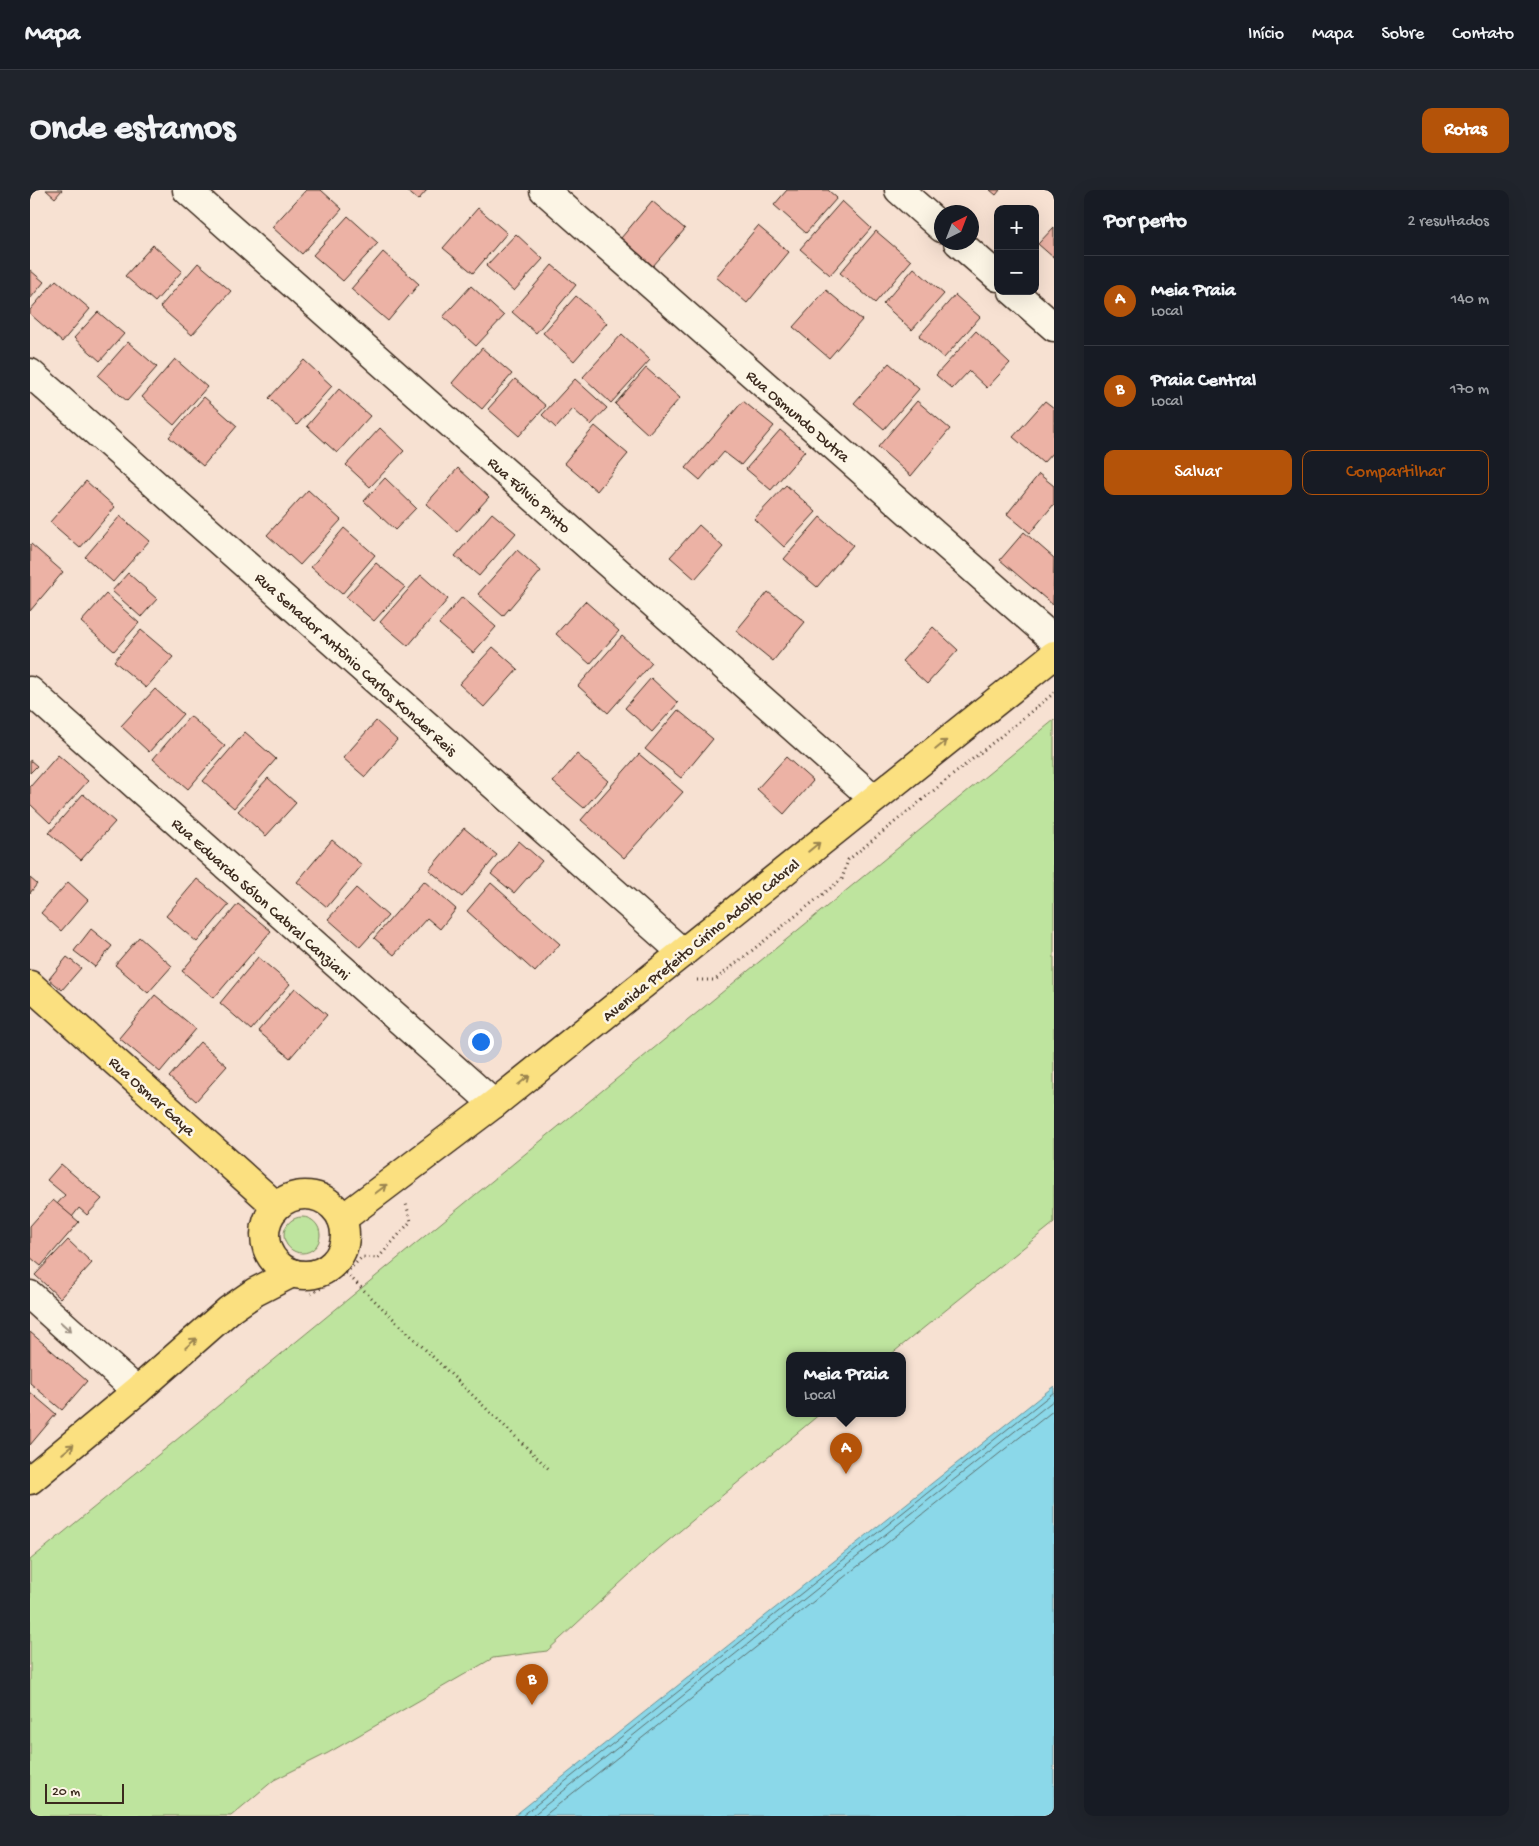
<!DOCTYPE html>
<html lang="pt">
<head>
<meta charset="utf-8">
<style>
	:root { --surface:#171b24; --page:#20242c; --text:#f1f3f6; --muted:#9ea1a6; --line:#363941; --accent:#b45309 }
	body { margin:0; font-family:"Gochi Hand",sans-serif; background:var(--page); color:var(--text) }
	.controls { position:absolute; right:15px; top:15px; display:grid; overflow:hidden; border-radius:10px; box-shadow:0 5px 20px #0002 }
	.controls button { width:45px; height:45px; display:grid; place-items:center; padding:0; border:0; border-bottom:1px solid var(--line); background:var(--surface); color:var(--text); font:25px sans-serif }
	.compass { position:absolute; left:904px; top:15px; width:45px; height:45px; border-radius:50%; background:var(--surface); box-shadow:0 5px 20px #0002; rotate:42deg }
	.scale { position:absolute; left:15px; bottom:12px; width:79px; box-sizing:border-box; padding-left:5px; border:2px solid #3b2a1e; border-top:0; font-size:14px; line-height:18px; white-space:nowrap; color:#3b2a1e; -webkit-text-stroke:4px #fcf5e5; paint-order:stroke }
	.you { position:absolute; left:450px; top:851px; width:18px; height:18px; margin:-12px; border:4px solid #fff; border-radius:50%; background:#1a73e8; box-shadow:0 0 0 8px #1a73e833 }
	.badge { display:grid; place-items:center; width:32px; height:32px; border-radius:50%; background:var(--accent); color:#fff; font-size:16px; font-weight:700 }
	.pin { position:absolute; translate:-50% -41px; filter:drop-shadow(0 1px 2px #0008) }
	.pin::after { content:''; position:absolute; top:26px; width:18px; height:15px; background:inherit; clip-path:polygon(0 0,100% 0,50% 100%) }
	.popup { position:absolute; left:756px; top:1162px; width:120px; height:65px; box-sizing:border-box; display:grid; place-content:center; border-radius:10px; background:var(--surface); filter:drop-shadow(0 1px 4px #0005); font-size:16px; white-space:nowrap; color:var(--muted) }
	.popup b { font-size:19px; color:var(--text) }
	.popup::after { content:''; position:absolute; left:50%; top:100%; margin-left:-10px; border:10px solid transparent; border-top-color:var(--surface) }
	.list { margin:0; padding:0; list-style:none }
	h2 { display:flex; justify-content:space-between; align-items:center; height:65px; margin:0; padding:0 20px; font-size:21px }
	h2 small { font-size:16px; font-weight:400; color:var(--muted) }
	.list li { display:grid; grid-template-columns:32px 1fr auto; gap:15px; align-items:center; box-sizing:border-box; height:90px; padding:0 20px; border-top:1px solid var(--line) }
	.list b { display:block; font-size:19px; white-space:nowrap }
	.list p { margin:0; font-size:16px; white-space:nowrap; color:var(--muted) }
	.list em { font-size:16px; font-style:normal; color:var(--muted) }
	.actions { display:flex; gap:10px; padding:15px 20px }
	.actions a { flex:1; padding:11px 0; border:1px solid var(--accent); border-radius:10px; text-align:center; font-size:18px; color:var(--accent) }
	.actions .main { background:var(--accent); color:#fff }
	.map { position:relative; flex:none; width:1024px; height:1626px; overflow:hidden; border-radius:10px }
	header { display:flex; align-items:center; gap:30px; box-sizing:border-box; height:70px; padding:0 25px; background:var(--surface); border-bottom:1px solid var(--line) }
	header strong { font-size:24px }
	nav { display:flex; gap:28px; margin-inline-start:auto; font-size:18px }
	.intro { display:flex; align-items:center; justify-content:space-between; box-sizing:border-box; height:120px; padding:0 30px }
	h1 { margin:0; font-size:35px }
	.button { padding:12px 22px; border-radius:10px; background:var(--accent); color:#fff; font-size:18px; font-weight:700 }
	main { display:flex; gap:30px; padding:0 30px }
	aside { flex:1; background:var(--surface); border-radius:10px; box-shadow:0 5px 20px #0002 }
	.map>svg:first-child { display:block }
</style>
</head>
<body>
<header>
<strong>Mapa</strong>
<nav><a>Início</a><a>Mapa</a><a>Sobre</a><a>Contato</a></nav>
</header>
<div class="intro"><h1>Onde estamos</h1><a class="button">Rotas</a></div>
<main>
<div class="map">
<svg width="1024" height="1626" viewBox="0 0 1024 1626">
	<rect width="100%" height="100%" fill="#f7e1d2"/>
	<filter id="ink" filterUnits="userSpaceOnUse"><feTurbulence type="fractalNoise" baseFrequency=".02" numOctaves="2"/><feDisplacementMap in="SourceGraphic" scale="10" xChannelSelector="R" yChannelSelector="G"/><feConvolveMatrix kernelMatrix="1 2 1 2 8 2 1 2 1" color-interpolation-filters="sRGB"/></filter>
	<g filter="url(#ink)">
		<g fill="#bee49e" stroke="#7c875e">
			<path d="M1024,530V1033L860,1165H760V1223H791L614,1371L517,1461L463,1468L298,1563L244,1590L201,1626H0V1370Z"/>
			<circle cx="272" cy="1045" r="18"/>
		</g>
		<path fill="#8bd8e9" stroke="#6b9298" d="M1024,1196V1626H484Z"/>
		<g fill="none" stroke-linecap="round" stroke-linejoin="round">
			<g stroke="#5b706f" stroke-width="1">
				<path d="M492,1626L1024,1202"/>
				<path d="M502,1626L1024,1210"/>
				<path d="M514,1626L1024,1220"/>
			</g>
		</g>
		<g fill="#ecb2a5" stroke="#3b2a1e">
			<path d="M16,0H32L25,8Z"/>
			<path d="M276,0H291L312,19L272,64L242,37Z"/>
			<path d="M376,0H397L388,10Z"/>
			<path d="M757,0H798L807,8L776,43L744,15Z"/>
			<path d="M960,0H970L966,5Z"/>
			<path d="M622,11L655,39L623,76L591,48Z"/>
			<path d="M812,11L841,38L800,85L770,59Z"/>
			<path d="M448,18L477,43L443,83L413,58Z"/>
			<path d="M318,26L348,53L313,91L283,65Z"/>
			<path d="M728,36L759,62L717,113L686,87Z"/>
			<path d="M1024,37V68L1008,54Z"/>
			<path d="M846,41L881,71L845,113L810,83Z"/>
			<path d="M486,44L513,69L484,101L456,76Z"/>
			<path d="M123,55L152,81L125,112L95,86Z"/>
			<path d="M353,62L389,94L358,131L321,99Z"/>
			<path d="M168,73L201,101L162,145L130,117Z"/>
			<path d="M522,75L546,95L506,143L482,122Z"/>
			<path d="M884,78L914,104L882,140L853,114Z"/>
			<path d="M0,80L14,92L0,109Z"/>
			<path d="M26,90L60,119L32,152L0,124V120Z"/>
			<path d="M441,96L474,126L446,156L413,127Z"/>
			<path d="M796,100L832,130L799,168L763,137Z"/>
			<path d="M925,105L950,127L914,168L889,146Z"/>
			<path d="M546,106L577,133L544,171L513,143Z"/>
			<path d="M68,122L94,144L70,171L44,148Z"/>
			<path d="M946,141L980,173L957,198L939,181L922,199L906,185Z"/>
			<path d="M592,144L620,170L581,213L553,187Z"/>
			<path d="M98,152L127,177L97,211L68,186Z"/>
			<path d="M452,158L482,184L452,219L422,193Z"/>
			<path d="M145,169L177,197L144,235L112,207Z"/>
			<path d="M274,170L302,196L267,235L239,208Z"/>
			<path d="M859,173L889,199L854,239L824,213Z"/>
			<path d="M616,178L650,208L618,244L585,214Z"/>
			<path d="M485,189L516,216L489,246L458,219Z"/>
			<path d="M545,189L577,218L561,235L543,219L526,238L512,225Z"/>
			<path d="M309,199L340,226L307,263L277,236Z"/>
			<path d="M174,207L207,236L173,276L139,247Z"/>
			<path d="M713,211L744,236L711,275L694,262L670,290L656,278Z"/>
			<path d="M887,211L920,239L881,286L848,257Z"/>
			<path d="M1015,211L1024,218V261L1013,273L983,247Z"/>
			<path d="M565,236L598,264L567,301L534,273Z"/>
			<path d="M350,238L374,261L340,297L316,275Z"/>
			<path d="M750,240L775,261L741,300L716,279Z"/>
			<path d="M428,278L459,307L427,342L396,314Z"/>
			<path d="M1009,284L1024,296V314L1000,343L977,324Z"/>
			<path d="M355,288L386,318L365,340L334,311Z"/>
			<path d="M56,291L85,317L50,358L20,332Z"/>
			<path d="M756,295L786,322L754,357L724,329Z"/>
			<path d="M278,300L311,330L270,375L237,345Z"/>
			<path d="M462,323L486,343L449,386L425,366Z"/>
			<path d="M90,326L119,351L83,392L55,367Z"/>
			<path d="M790,327L823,355L787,397L754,369Z"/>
			<path d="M669,335L693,357L665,389L640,367Z"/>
			<path d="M314,338L345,365L312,404L281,377Z"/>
			<path d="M994,342L1024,368L1023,415L970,370Z"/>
			<path d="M1,354L33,382L0,421V356Z"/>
			<path d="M487,360L511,381L473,426L448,404Z"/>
			<path d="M346,373L375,397L344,431L316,407Z"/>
			<path d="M98,383L127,409L111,427L82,401Z"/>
			<path d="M391,385L418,409L378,456L350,432Z"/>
			<path d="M738,402L775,432L743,471L706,441Z"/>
			<path d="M76,404L109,433L84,461L51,432Z"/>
			<path d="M432,407L466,437L443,463L409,434Z"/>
			<path d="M555,411L589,441L560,474L526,444Z"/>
			<path d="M903,437L928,460L897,494L872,471Z"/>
			<path d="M111,440L143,467L116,498L84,471Z"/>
			<path d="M592,446L622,473L578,523L548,496Z"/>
			<path d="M463,457L488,479L454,517L429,494Z"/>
			<path d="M621,488L648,513L622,542L595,518Z"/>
			<path d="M125,499L153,524L119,562L91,536Z"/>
			<path d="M648,520L683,549L651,588L615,559Z"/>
			<path d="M160,526L195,556L158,599L123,569Z"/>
			<path d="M346,531L367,550L335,587L313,568Z"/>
			<path d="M215,542L246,569L204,618L173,591Z"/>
			<path d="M547,564L578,591L554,618L523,592Z"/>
			<path d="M609,564L653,602L594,668L551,630Z"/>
			<path d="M28,565L58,591L20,633L0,614V597Z"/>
			<path d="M756,567L783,591L754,624L727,599Z"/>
			<path d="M0,570L7,576L0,583Z"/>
			<path d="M238,588L266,613L236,646L208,621Z"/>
			<path d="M53,604L85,632L51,670L19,643Z"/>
			<path d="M434,638L467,665L432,707L399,680Z"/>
			<path d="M302,650L332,675L297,717L267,692Z"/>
			<path d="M489,651L512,671L484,703L461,684Z"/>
			<path d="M0,688L7,694L0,703Z"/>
			<path d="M167,689L199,715L167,752L136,726Z"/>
			<path d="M394,691L426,719L410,739L397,728L364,765L344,748Z"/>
			<path d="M38,692L58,710L31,741L11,723Z"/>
			<path d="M461,693L530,754L505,782L437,721Z"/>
			<path d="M326,698L358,726L330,757L298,729Z"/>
			<path d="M208,714L241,741L184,808L152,781Z"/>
			<path d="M61,739L82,756L65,777L44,761Z"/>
			<path d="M109,747L142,776L118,803L85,775Z"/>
			<path d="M37,767L51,778L32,800L19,789Z"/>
			<path d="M228,767L260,794L221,840L190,813Z"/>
			<path d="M265,798L297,825L260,868L228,841Z"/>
			<path d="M125,805L166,839L130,882L89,848Z"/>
			<path d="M170,852L197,876L166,911L139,887Z"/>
			<path d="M31,974L72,1009L57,1025L49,1018L42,1027L27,1014L35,1005L17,990Z"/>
			<path d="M23,1010L49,1032L11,1076L0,1067V1036Z"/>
			<path d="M38,1050L62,1073L30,1108L5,1085Z"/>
			<path d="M0,1142L57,1191L32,1220L0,1193Z"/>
			<path d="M0,1202L26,1224L0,1255Z"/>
		</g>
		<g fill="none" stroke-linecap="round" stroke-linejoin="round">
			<defs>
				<g id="minor">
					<path d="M157,0L843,608"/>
					<path d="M514,0L1024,450"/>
					<path d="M869,0L912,38"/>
					<path d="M928,52L968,87"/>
					<path d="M983,101L1024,137"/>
					<path d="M0,183L653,763"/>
					<path d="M0,501L464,914"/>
					<path d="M0,1105L107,1201"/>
				</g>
				<g id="major">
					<path d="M0,795L246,1016"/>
					<circle cx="275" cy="1045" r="40"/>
					<path d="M312,1029L464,914L1024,465"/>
					<path d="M0,1290L107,1201L199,1120L225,1102L262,1083"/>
				</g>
			</defs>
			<use href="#minor" stroke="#3b2a1e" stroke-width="31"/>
			<use href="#major" stroke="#3b2a1e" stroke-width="31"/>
			<g stroke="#3b2a1e" stroke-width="3" stroke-dasharray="1 4" stroke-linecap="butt">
				<path d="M662,790H685L812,689L818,670L1024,503"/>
				<path d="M316,1083L520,1280"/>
				<path d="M281,1104L316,1083L332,1067L348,1068L381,1031L376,1014"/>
			</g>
			<use href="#minor" stroke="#fcf5e5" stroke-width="28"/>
			<use href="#major" stroke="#fbe080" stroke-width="28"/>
		</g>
		<defs><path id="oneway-shaft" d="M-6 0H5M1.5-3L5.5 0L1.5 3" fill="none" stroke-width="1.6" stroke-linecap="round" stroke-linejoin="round" transform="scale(1.25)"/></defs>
		<g stroke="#9b854f">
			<use href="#oneway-shaft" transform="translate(911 555) rotate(-39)"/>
			<use href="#oneway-shaft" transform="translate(784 657) rotate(-39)"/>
			<use href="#oneway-shaft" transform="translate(494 890) rotate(-39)"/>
			<use href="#oneway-shaft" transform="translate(351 999) rotate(-37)"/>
			<use href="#oneway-shaft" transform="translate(161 1153) rotate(-41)"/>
			<use href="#oneway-shaft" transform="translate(38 1259) rotate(-40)"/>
		</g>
		<use stroke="#9c9082" href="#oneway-shaft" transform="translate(36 1137) rotate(42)"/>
	</g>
	<g text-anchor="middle" stroke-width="5" stroke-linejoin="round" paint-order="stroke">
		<g font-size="16" fill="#3b2a1e" stroke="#fcf5e5">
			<text transform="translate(769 225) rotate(41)" y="6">Rua Osmundo Dutra</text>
			<text transform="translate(500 304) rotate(42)" y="6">Rua Fúlvio Pinto</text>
			<text transform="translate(327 473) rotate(42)" y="6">Rua Senador Antônio Carlos Konder Reis</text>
			<text transform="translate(232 708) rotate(42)" y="6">Rua Eduardo Sólon Cabral Canziani</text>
			<text transform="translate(670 749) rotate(-39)" y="6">Avenida Prefeito Cirino Adolfo Cabral</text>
			<text transform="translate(123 905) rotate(42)" y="6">Rua Osmar Gaya</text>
		</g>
	</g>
</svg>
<div class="controls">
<button>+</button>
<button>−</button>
</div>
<svg class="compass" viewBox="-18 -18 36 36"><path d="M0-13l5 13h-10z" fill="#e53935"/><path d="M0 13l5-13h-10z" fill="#9ea1a6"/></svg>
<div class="scale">20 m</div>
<div class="you"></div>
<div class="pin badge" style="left:816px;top:1284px">A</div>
<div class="popup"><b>Meia Praia</b>Local</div>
<div class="pin badge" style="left:502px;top:1515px">B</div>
</div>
<aside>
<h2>Por perto<small>2 resultados</small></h2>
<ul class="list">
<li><span class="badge">A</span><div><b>Meia Praia</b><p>Local</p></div><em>140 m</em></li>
<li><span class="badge">B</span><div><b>Praia Central</b><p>Local</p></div><em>170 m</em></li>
</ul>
<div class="actions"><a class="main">Salvar</a><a>Compartilhar</a></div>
</aside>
</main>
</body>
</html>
